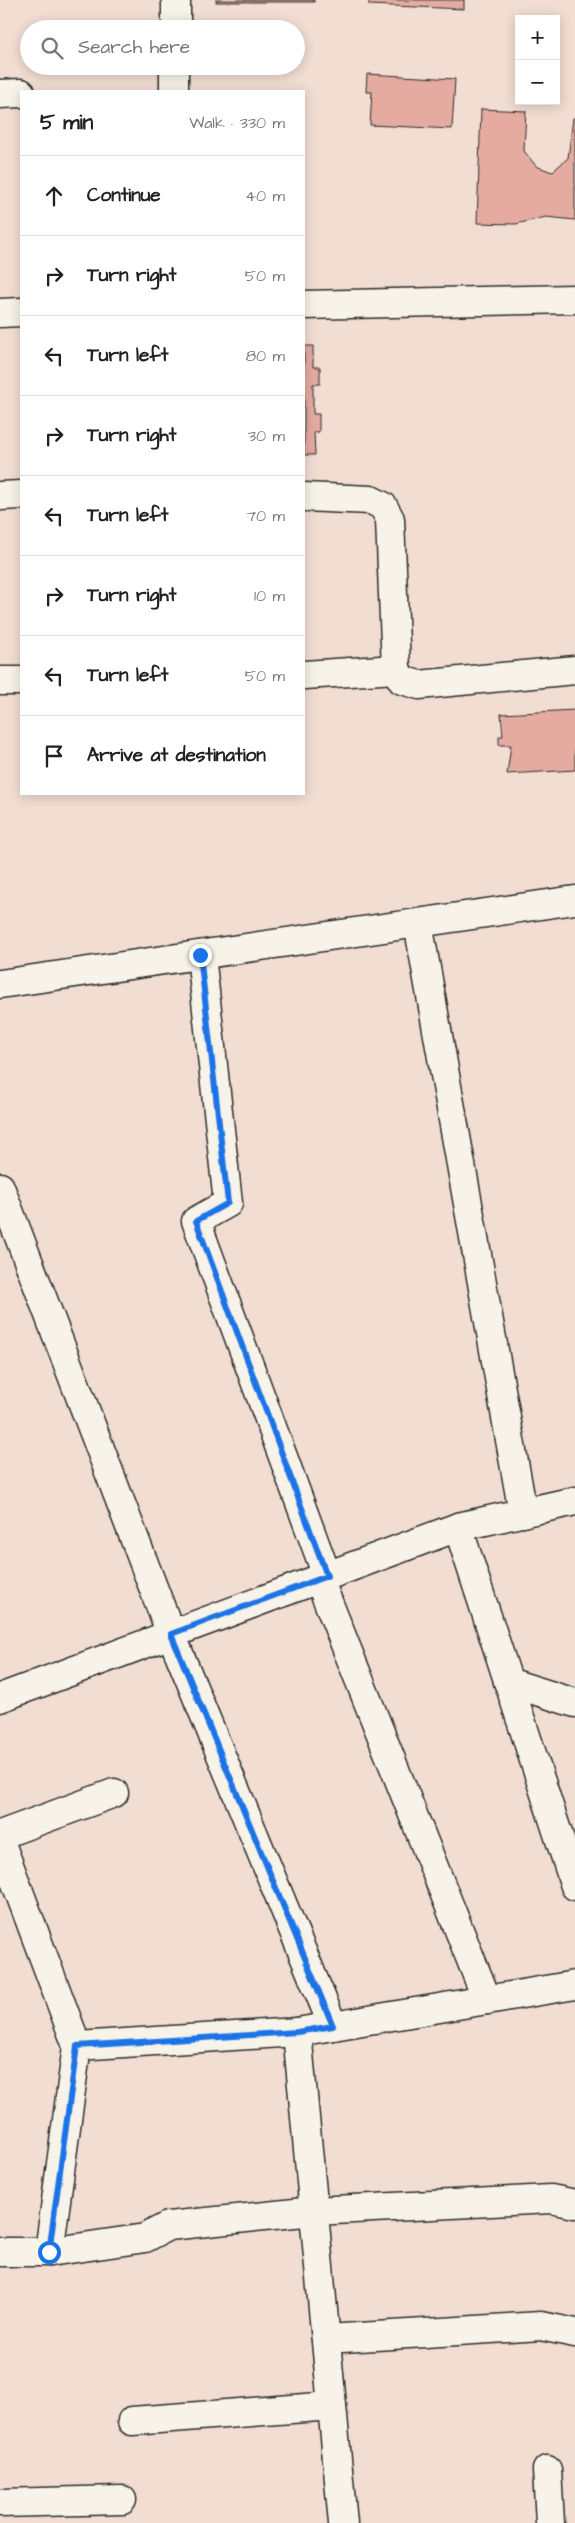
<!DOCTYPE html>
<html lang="en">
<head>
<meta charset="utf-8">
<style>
	:root { --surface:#fff; --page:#f6f6f6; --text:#202124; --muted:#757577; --line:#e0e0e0 }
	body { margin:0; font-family:"Architects Daughter",sans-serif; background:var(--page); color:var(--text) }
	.controls { position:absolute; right:15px; top:15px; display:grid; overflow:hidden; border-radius:0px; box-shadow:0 2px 12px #0003 }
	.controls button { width:45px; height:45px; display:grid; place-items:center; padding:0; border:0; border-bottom:1px solid var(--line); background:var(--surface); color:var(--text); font:25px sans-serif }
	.stop { position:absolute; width:15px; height:15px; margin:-11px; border:4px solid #1a73e8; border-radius:50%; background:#fff }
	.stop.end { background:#1a73e8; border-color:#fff; box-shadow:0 1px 5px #0008 }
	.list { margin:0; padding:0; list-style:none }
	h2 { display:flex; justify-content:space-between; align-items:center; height:65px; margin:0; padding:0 20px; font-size:21px }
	h2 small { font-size:16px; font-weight:400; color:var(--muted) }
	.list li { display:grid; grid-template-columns:32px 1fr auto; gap:15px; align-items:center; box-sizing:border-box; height:80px; padding:0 20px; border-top:1px solid var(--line) }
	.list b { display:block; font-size:19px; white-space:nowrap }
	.list em { font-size:16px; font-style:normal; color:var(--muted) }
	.icon { flex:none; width:28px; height:28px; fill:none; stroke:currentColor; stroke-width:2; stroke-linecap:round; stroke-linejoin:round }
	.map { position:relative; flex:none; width:575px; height:2523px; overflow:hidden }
	.search { position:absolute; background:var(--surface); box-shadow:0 2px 12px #0003; left:20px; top:20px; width:285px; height:55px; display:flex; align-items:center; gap:12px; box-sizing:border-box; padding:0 18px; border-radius:28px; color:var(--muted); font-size:19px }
	.panel { position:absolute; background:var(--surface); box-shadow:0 2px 12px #0003; left:20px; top:90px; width:285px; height:705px; border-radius:0px }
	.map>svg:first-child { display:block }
</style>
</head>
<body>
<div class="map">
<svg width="575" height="2523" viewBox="0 0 575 2523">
	<rect width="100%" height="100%" fill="#f2ddd2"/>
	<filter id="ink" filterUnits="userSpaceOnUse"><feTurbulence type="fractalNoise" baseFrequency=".02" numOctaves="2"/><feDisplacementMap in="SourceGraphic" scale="10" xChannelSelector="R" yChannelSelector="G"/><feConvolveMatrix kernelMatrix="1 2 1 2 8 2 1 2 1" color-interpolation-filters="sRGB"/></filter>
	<g filter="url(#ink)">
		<g fill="#e5aba0" stroke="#2b2b2b">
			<rect x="216" y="0" width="98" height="2"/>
			<path d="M369,0H464V9L369,5Z"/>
			<path d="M367,74L455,79L452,129L370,125L372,92H366Z"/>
			<path d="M481,109L526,111L524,151L536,166L552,172L568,158L573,118H575V220L546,217L516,224L477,223Z"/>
			<path d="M304,346H313V367H320V384H313V414H319V432H314L315,455H304Z"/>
			<path d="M575,710V770L507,774L511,745H499V736H503L501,714Z"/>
		</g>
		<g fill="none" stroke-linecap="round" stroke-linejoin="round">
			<defs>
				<g id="street">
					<path d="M176,29V0"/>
					<path d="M174,91V66"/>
					<path d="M0,94L21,93"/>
					<path d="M304,305L575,299"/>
					<path d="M0,313L21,312"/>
					<path d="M0,496L21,495"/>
					<path d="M304,497L371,500L383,506L390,519L396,669L402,680L419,685L575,670"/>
					<path d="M304,675L396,669"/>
					<path d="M0,681H21"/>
					<path d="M418,923L523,1513"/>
					<path d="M201,955L228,1203L196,1221L327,1576"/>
					<path d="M0,984L575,900"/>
					<path d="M458,1527L575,1886"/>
					<path d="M319,1579L487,2000"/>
					<path d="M508,1682L575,1703"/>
					<path d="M0,1698L458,1527L575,1501"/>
					<path d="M0,1835L114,1793"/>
					<path d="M0,1841L77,2046"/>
					<path d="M297,2032L343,2523"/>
					<path d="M0,2252H49L77,2046L297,2032L333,2026"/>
					<path d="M49,2252L145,2238L168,2226L314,2211L551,2199L575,2204"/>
					<path d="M326,2339L541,2326L575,2333"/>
					<path d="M132,2421L332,2406"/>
					<path d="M547,2470L550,2523"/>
					<path d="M0,2503L122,2500"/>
				</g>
				<path id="secondary" d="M0,1187L171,1634L333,2026L575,1985"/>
			</defs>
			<use href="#street" stroke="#2b2b2b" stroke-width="31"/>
			<use href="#secondary" stroke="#2b2b2b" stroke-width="31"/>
			<use href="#street" stroke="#f7f3e8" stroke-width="28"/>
			<use href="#secondary" stroke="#f7f3e8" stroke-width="28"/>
		</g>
	</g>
	<g fill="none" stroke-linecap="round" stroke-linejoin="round" filter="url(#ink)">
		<path stroke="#1a73e8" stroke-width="6" d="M49,2252L77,2046L297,2032L333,2026L171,1634L327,1576L196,1221L228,1203L200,955"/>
	</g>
</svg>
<div class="controls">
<button>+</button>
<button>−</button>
</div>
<div class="stop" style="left:49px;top:2252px"></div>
<div class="stop end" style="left:200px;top:955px"></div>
<div class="search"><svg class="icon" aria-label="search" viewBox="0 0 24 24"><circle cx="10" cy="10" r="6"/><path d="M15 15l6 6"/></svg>Search here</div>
<section class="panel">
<h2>5 min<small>Walk · 330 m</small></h2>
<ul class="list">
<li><svg class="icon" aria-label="ahead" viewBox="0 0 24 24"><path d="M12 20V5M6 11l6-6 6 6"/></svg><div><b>Continue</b></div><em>40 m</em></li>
<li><svg class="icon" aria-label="right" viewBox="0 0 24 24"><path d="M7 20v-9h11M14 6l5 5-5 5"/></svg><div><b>Turn right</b></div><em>50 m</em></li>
<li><svg class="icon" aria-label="left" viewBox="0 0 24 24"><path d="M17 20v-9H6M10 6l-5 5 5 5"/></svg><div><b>Turn left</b></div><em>80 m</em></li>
<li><svg class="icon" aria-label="right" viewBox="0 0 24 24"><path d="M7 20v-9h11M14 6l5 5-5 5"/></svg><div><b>Turn right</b></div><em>30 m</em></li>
<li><svg class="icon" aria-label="left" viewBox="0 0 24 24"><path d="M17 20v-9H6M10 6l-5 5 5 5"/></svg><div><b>Turn left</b></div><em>70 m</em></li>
<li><svg class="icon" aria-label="right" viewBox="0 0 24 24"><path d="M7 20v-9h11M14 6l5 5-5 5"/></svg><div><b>Turn right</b></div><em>10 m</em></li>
<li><svg class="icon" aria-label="left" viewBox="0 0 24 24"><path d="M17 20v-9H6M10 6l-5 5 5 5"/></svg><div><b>Turn left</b></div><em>50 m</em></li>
<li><svg class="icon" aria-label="arrive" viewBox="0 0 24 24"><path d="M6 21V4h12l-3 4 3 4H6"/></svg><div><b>Arrive at destination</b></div></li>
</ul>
</section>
</div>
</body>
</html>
